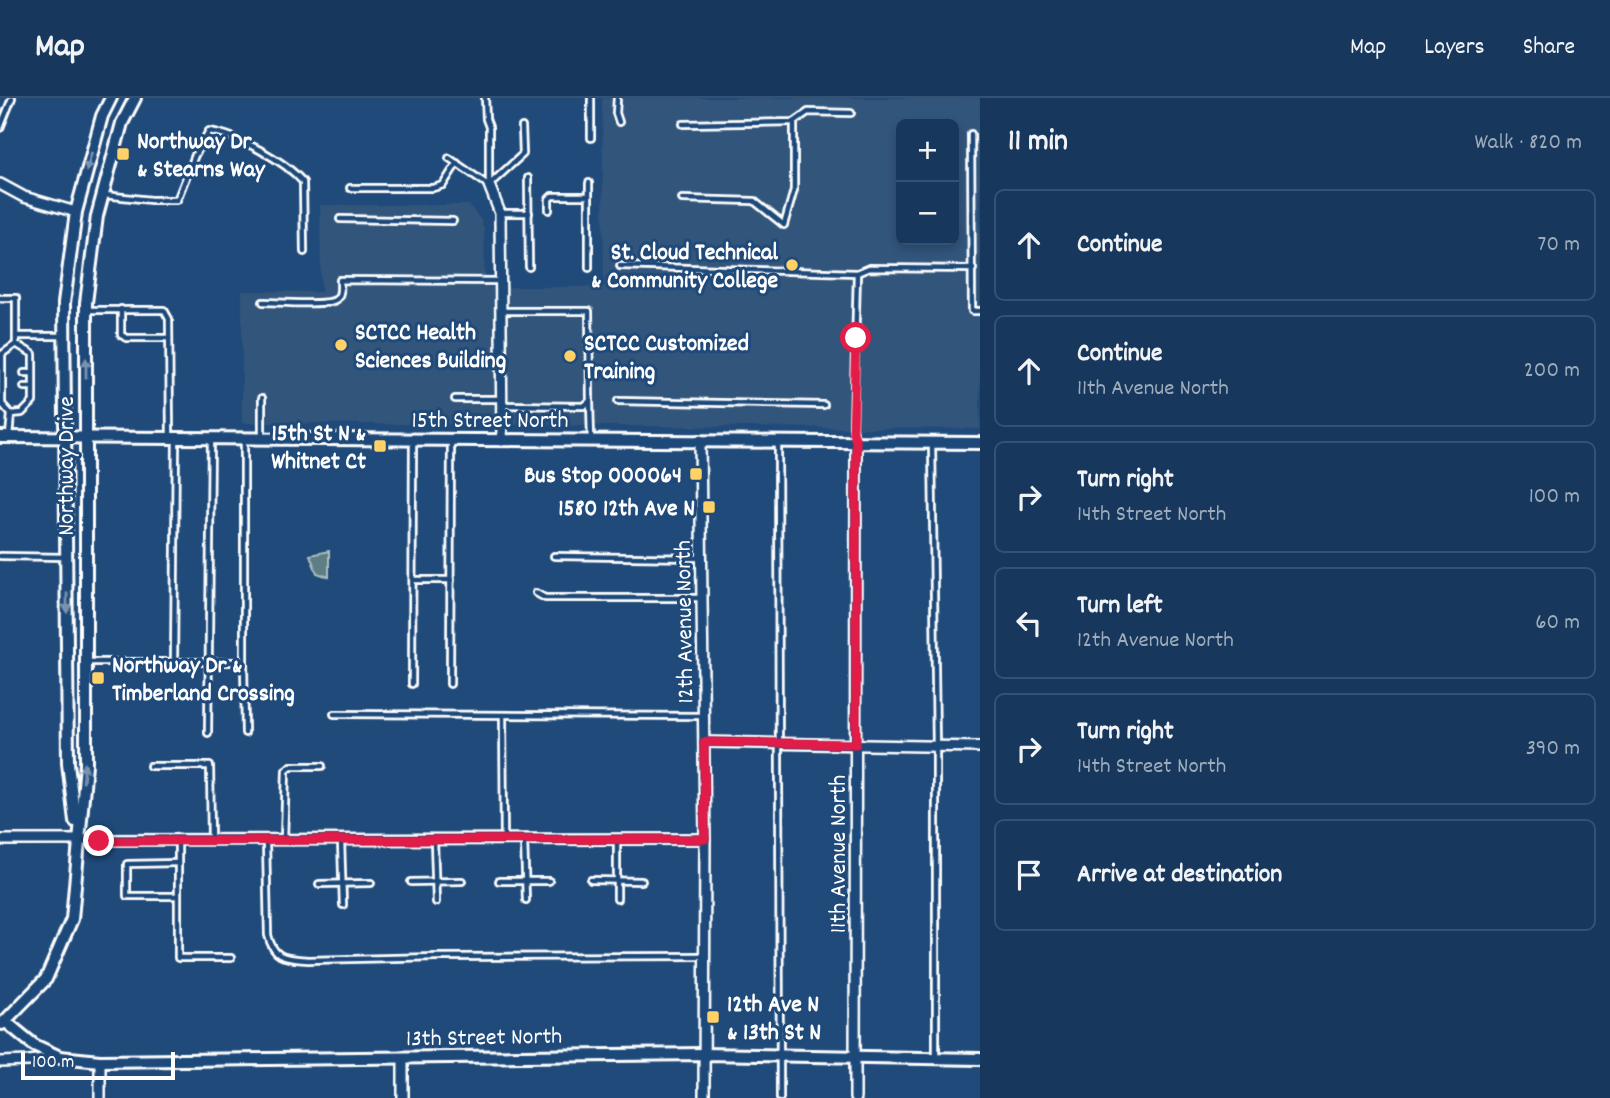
<!DOCTYPE html>
<html lang="en">
<head>
<meta charset="utf-8">
<style>
	:root { --surface:#17385c; --page:#244365; --text:#f1f3f6; --muted:#9eacbb; --line:#365272 }
	body { margin:0; font-family:Dekko,sans-serif; background:var(--page); color:var(--text) }
	.controls { position:absolute; right:21px; top:21px; display:grid; overflow:hidden; border-radius:10px; box-shadow:0 4px 10px #0003 }
	.controls button { width:63px; height:63px; display:grid; place-items:center; padding:0; border:0; border-bottom:2px solid var(--line); background:var(--surface); color:var(--text); font:35px sans-serif }
	.scale { position:absolute; left:21px; bottom:18px; width:154px; box-sizing:border-box; padding-left:7px; border:4px solid #fff; border-top:0; font-size:19px; line-height:24px; white-space:nowrap; color:#fff; -webkit-text-stroke:5px #1f4a7a; paint-order:stroke }
	.stop { position:absolute; width:21px; height:21px; margin:-16px; border:5px solid #e11d48; border-radius:50%; background:#fff }
	.stop.end { background:#e11d48; border-color:#fff; box-shadow:0 2px 7px #0008 }
	.list { margin:0; padding:0; list-style:none }
	h2 { display:flex; justify-content:space-between; align-items:center; height:91px; margin:0; padding:0 28px; font-size:30px }
	h2 small { font-size:23px; font-weight:400; color:var(--muted) }
	.list li { display:grid; grid-template-columns:46px 1fr auto; gap:21px; align-items:center; box-sizing:border-box; height:112px; margin:0 14px 14px; padding:0 14px; border:2px solid var(--line); border-radius:10px }
	.list b { display:block; font-size:26px; white-space:nowrap }
	.list p { margin:0; font-size:23px; white-space:nowrap; color:var(--muted) }
	.list em { font-size:23px; font-style:normal; color:var(--muted) }
	.icon { flex:none; width:38px; height:38px; fill:none; stroke:currentColor; stroke-width:2; stroke-linecap:round; stroke-linejoin:round }
	.map { position:relative; flex:none; width:980px; height:1000px; overflow:hidden }
	header { display:flex; align-items:center; gap:42px; box-sizing:border-box; height:98px; padding:0 35px; background:var(--surface); border-bottom:2px solid var(--line) }
	header strong { font-size:33px }
	nav { display:flex; gap:38px; margin-inline-start:auto; font-size:24px }
	main { display:flex }
	aside { flex:1; background:var(--surface) }
	.map>svg:first-child { display:block }
</style>
</head>
<body>
<header>
<strong>Map</strong>
<nav><a>Map</a><a>Layers</a><a>Share</a></nav>
</header>
<main>
<div class="map">
<svg width="980" height="1000" viewBox="0 0 980 1000">
	<defs>
		<pattern id="grass-tufts" width="24" height="20" patternUnits="userSpaceOnUse" patternTransform="scale(1.75)"><rect width="24" height="20" fill="#5d7e83"/><path d="M3 7l-1-3M5 7V3M7 7l1-3M15 17l-1-3M17 17v-4M19 17l1-3" fill="none" stroke="#546568"/></pattern>
	</defs>
	<rect width="100%" height="100%" fill="#1f4a7a"/>
	<filter id="ink" filterUnits="userSpaceOnUse"><feTurbulence type="fractalNoise" baseFrequency=".0143" numOctaves="2"/><feDisplacementMap in="SourceGraphic" scale="14" xChannelSelector="R" yChannelSelector="G"/><feConvolveMatrix kernelMatrix="1 2 1 2 8 2 1 2 1" color-interpolation-filters="sRGB"/></filter>
	<g filter="url(#ink)">
		<path fill="#31547b" fill-rule="evenodd" d="M602,0H980V331L242,325V193L321,194L320,107H469L481,122L484,131L485,189H604ZM901,26H954V142H901Z"/>
		<path fill="url(#grass-tufts)" stroke="#aebec1" stroke-width="2" d="M329,453V479L317,475L310,457Z"/>
		<g fill="none" stroke-linecap="round" stroke-linejoin="round">
			<defs>
				<g id="service">
					<path d="M485,0L486,21L489,29V86"/>
					<path d="M591,0V40"/>
					<path d="M617,0L616,15L619,24"/>
					<path d="M683,26L794,24L808,14L851,15"/>
					<path d="M0,30L12,0"/>
					<path d="M971,36L972,213H980"/>
					<path d="M449,60L488,87"/>
					<path d="M528,80L529,169"/>
					<path d="M589,85V170"/>
					<path d="M489,87L523,56L522,29"/>
					<path d="M350,90H433L443,87L457,65"/>
					<path d="M104,97L151,102H177L195,57L209,33C237,37 284,62 303,84L304,154"/>
					<path d="M682,101L754,103L784,127L794,92V24"/>
					<path d="M549,112V101L552,98H589"/>
					<path d="M502,115H529"/>
					<path d="M340,121L453,123"/>
					<path d="M620,168L857,175L869,170L973,171"/>
					<path d="M0,200H16V238H64"/>
					<path d="M263,204C276,204 326,208 335,202C342,198 340,189 340,182L501,183"/>
					<path d="M121,211V237L127,240H169"/>
					<path d="M87,212H164L169,221L170,338"/>
					<path d="M24,275H33"/>
					<path d="M24,289H33"/>
					<path d="M455,301H501"/>
					<path d="M618,303L824,307"/>
					<path d="M590,304L591,341"/>
					<path d="M502,307L584,308L590,303L589,213H502"/>
					<path d="M11,316L2,306V256L16,246"/>
					<path d="M9,338L11,316L22,315L33,304V256L16,246V238"/>
					<path d="M262,338V300"/>
					<path d="M855,342L853,329L857,175"/>
					<path d="M932,345L936,648V959"/>
					<path d="M778,346L780,1000"/>
					<path d="M0,458L66,459"/>
					<path d="M554,458L701,460"/>
					<path d="M413,482H451"/>
					<path d="M536,495L545,500H702"/>
					<path d="M86,564H244V340"/>
					<path d="M174,564L176,341"/>
					<path d="M244,564L245,635"/>
					<path d="M412,586L413,342"/>
					<path d="M450,586L451,343"/>
					<path d="M334,616L703,618"/>
					<path d="M503,617L504,742"/>
					<path d="M208,635L211,340"/>
					<path d="M150,668H210L211,742"/>
					<path d="M284,741L286,672L291,668H322"/>
					<path d="M524,742L526,802"/>
					<path d="M617,742V801"/>
					<path d="M178,743V860H231"/>
					<path d="M266,743L268,837C274,862 286,860 308,862L437,859L705,858"/>
					<path d="M341,743L343,807"/>
					<path d="M434,743L436,804"/>
					<path d="M178,765L127,766V798H178"/>
					<path d="M591,782L642,783"/>
					<path d="M499,783H549"/>
					<path d="M411,784L462,783"/>
					<path d="M319,786L371,785"/>
				</g>
				<g id="minor">
					<path d="M0,86L24,99L76,114"/>
					<path d="M489,87L500,115L502,343"/>
					<path d="M700,342L705,741L704,1000"/>
					<path d="M704,644L980,649"/>
					<path d="M0,742L705,741"/>
					<path d="M403,960V1000"/>
					<path d="M100,963V1000"/>
					<path d="M0,964L29,963L60,959"/>
					<path d="M855,1000L856,343"/>
				</g>
				<g id="tertiary">
					<path d="M0,339L980,345"/>
					<path d="M75,723L68,665L64,205L76,114L102,18L111,0"/>
					<path d="M6,924L34,947L60,959L100,963L704,956L980,961"/>
					<path d="M2,926L46,881L72,821L86,666V205L97,118L122,25L135,0"/>
				</g>
			</defs>
			<use href="#service" stroke="#fff" stroke-width="10"/>
			<use href="#minor" stroke="#fff" stroke-width="14"/>
			<use href="#tertiary" stroke="#fff" stroke-width="16"/>
			<use href="#service" stroke="#1f4a7a" stroke-width="4.5"/>
			<use href="#minor" stroke="#1f4a7a" stroke-width="9"/>
			<use href="#tertiary" stroke="#1f4a7a" stroke-width="10"/>
		</g>
		<defs><path id="oneway-solid" d="M-6-.8H1V-3.2L6.5 0L1 3.2V.8H-6Z" transform="scale(1.75)"/></defs>
		<g fill="#7992af">
			<use href="#oneway-solid" transform="translate(89 64) rotate(105)"/>
			<use href="#oneway-solid" transform="translate(86 270) rotate(-90)"/>
			<use href="#oneway-solid" transform="translate(67 505) rotate(90)"/>
			<use href="#oneway-solid" transform="translate(84 675) rotate(-85)"/>
		</g>
	</g>
	<g fill="none" stroke-linecap="round" stroke-linejoin="round" filter="url(#ink)">
		<path stroke="#e11d48" stroke-width="9" d="M99,743L705,741L704,644L856,646V343L853,334L856,240"/>
	</g>
	<g fill="#ffd166" stroke="#1f4a7a" stroke-width="2.5">
		<rect x="116" y="49" width="14" height="14" rx="3.5"/>
		<circle cx="792" cy="167" r="7"/>
		<circle cx="341" cy="247" r="7"/>
		<circle cx="570" cy="258" r="7"/>
		<rect x="373" y="341" width="14" height="14" rx="3.5"/>
		<rect x="689" y="369" width="14" height="14" rx="3.5"/>
		<rect x="702" y="402" width="14" height="14" rx="3.5"/>
		<rect x="91" y="573" width="14" height="14" rx="3.5"/>
		<rect x="706" y="912" width="14" height="14" rx="3.5"/>
	</g>
	<g text-anchor="middle" stroke-width="6" stroke-linejoin="round" paint-order="stroke">
		<g font-size="24" font-weight="bold" fill="#fff" stroke="#1f4a7a" text-anchor="start">
			<text x="137" y="50">Northway Dr<tspan x="137" dy="28">&amp; Stearns Way</tspan></text>
			<text x="778" y="161" text-anchor="end">St. Cloud Technical<tspan x="778" dy="28">&amp; Community College</tspan></text>
			<text x="355" y="241">SCTCC Health<tspan x="355" dy="28">Sciences Building</tspan></text>
			<text x="584" y="252">SCTCC Customized<tspan x="584" dy="28">Training</tspan></text>
			<text x="366" y="342" text-anchor="end">15th St N &amp;<tspan x="366" dy="28">Whitnet Ct</tspan></text>
			<text x="682" y="384" text-anchor="end">Bus Stop 000064</text>
			<text x="695" y="417" text-anchor="end">1580 12th Ave N</text>
			<text x="112" y="574">Northway Dr &amp;<tspan x="112" dy="28">Timberland Crossing</tspan></text>
			<text x="727" y="913">12th Ave N<tspan x="727" dy="28">&amp; 13th St N</tspan></text>
		</g>
		<g font-size="24" fill="#fff" stroke="#1f4a7a">
			<text x="490" y="329">15th Street North</text>
			<text transform="translate(65 368) rotate(-90)" y="8">Northway Drive</text>
			<text transform="translate(683 524) rotate(-91)" y="8">12th Avenue North</text>
			<text transform="translate(837 756) rotate(-90)" y="8">11th Avenue North</text>
			<text transform="translate(484 938) rotate(-1)" y="8">13th Street North</text>
		</g>
	</g>
</svg>
<div class="controls">
<button>+</button>
<button>−</button>
</div>
<div class="scale">100 m</div>
<div class="stop" style="left:856px;top:240px"></div>
<div class="stop end" style="left:99px;top:743px"></div>
</div>
<aside>
<h2>11 min<small>Walk · 820 m</small></h2>
<ul class="list">
<li><svg class="icon" aria-label="ahead" viewBox="0 0 24 24"><path d="M12 20V5M6 11l6-6 6 6"/></svg><div><b>Continue</b></div><em>70 m</em></li>
<li><svg class="icon" aria-label="ahead" viewBox="0 0 24 24"><path d="M12 20V5M6 11l6-6 6 6"/></svg><div><b>Continue</b><p>11th Avenue North</p></div><em>200 m</em></li>
<li><svg class="icon" aria-label="right" viewBox="0 0 24 24"><path d="M7 20v-9h11M14 6l5 5-5 5"/></svg><div><b>Turn right</b><p>14th Street North</p></div><em>100 m</em></li>
<li><svg class="icon" aria-label="left" viewBox="0 0 24 24"><path d="M17 20v-9H6M10 6l-5 5 5 5"/></svg><div><b>Turn left</b><p>12th Avenue North</p></div><em>60 m</em></li>
<li><svg class="icon" aria-label="right" viewBox="0 0 24 24"><path d="M7 20v-9h11M14 6l5 5-5 5"/></svg><div><b>Turn right</b><p>14th Street North</p></div><em>390 m</em></li>
<li><svg class="icon" aria-label="arrive" viewBox="0 0 24 24"><path d="M6 21V4h12l-3 4 3 4H6"/></svg><div><b>Arrive at destination</b></div></li>
</ul>
</aside>
</main>
</body>
</html>
